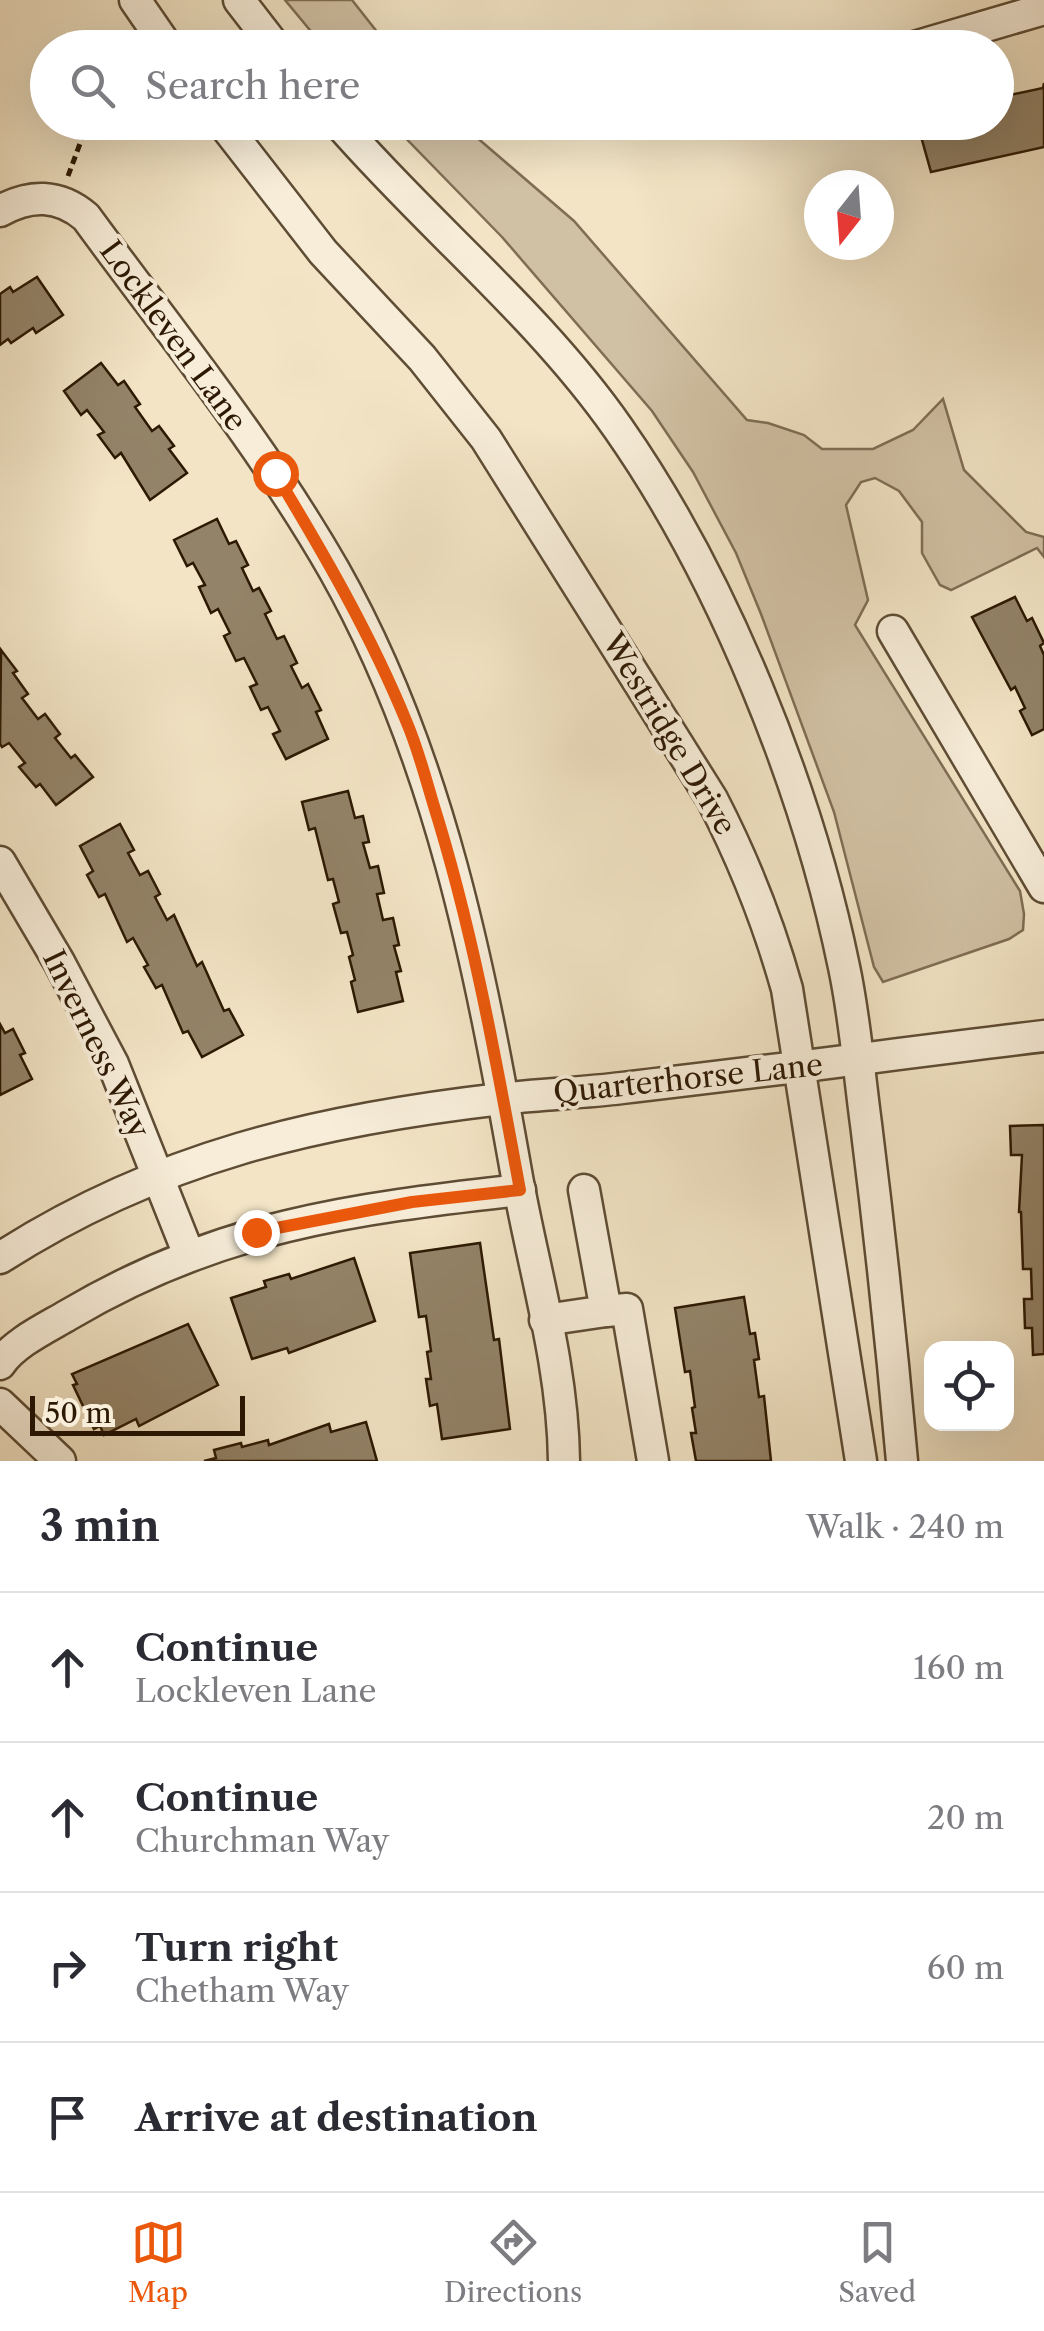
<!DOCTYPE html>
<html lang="en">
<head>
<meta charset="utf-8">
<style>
	:root { --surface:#fff; --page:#f7f7f7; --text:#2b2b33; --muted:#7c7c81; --line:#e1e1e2; --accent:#ea580c }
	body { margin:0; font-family:"Libre Caslon Text",serif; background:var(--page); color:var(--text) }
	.controls { position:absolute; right:30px; bottom:30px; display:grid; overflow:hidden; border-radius:20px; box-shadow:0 10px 40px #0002 }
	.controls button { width:90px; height:90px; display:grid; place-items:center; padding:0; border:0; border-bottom:2px solid var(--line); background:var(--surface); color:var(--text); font:50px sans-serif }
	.compass { position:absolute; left:804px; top:170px; width:90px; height:90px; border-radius:50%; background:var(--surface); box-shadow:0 10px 40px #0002; rotate:197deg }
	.scale { position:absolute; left:30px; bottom:25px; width:215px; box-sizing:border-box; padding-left:10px; border:5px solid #2d1903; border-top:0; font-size:28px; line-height:35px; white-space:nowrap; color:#2d1903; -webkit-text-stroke:8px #f7edd9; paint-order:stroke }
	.stop { position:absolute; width:30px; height:30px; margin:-22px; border:8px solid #ea580c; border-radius:50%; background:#fff }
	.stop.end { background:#ea580c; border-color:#fff; box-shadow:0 2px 10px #0008 }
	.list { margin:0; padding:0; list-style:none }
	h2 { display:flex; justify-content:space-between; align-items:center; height:130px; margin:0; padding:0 40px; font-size:42px }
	h2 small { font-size:32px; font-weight:400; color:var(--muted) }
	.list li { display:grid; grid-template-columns:65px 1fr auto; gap:30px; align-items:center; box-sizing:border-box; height:150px; padding:0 40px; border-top:2px solid var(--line) }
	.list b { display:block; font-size:38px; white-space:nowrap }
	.list p { margin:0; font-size:32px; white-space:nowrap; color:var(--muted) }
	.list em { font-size:32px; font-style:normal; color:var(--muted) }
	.icon { flex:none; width:55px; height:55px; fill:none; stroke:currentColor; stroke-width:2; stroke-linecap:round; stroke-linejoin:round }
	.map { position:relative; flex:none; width:1044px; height:1461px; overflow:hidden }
	.search { position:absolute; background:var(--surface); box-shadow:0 10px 40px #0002; left:30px; right:30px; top:30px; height:110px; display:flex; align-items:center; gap:25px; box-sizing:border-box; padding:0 35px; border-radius:55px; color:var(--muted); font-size:38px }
	.sheet { height:730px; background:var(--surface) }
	nav { display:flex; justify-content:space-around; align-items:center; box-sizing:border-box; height:140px; border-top:2px solid var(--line); background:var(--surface); font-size:28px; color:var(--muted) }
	nav a { display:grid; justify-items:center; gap:5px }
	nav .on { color:var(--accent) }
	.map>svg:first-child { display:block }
</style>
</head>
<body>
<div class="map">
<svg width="1044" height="1461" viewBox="0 0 1044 1461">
	<rect width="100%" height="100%" fill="#f2e4c5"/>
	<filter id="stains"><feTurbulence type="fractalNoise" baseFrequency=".002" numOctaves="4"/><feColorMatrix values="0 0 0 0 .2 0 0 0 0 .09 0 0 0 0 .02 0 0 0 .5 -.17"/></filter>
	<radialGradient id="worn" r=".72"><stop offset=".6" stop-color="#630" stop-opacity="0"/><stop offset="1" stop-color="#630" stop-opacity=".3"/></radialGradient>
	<g fill="#d1c1a4" stroke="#7f6d54" stroke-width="2.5">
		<path d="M285,0H352L389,47H324Z"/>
		<path d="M391,123H460L574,221L747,420L768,423L804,435L822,449H873L913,430L943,399L964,470L1026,532L1044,537V557L1037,548L951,590L940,585L922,553V522L899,491L875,478L861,482L846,505L868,600L855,625L1020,891L1024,914L1023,930L1009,939L883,982L874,967L834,812L761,614L736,553L693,472L652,411L502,237Z"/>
	</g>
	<g fill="#938368" stroke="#2d1903" stroke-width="2.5">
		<path d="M1044,83V147L931,172L917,122H996V98L1043,88Z"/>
		<path d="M37,277L63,315L36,333L33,328L11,343L8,339L0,345V294L10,287L13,292Z"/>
		<path d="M101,363L118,385L124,381L140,404L135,407L152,431L159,426L174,446L169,449L187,473L150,500L121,453L115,458L98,435L104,432L87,410L81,415L64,391Z"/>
		<path d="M217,519L229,544L236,541L248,565L242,568L253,591L259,588L271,611L265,614L277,639L284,636L297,663L291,666L302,688L308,684L321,710L316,712L328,739L286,759L273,734L280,731L268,707L261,710L250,687L257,684L244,658L236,661L224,636L230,633L218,609L211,613L199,587L205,585L193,563L187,566L174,540Z"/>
		<path d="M1015,597L1027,621L1032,618L1044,643L1040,646L1044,655V729L1032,735L1020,711L1025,708L1015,687L1011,690L972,617Z"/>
		<path d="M1,650L17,671L13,673L28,694L22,698L38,719L45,714L60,734L55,738L71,758L75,755L93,777L56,805L40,784L36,787L19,767L25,763L9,743L2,747L0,744Z"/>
		<path d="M348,791L355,818L363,816L369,842L363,843L370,868L378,866L384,893L377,894L383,920L393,918L399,945L394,946L401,971L396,972L403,1001L358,1012L351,982L355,980L349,957L353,955L347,932L341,933L333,904L339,902L333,879L328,880L315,828L309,830L302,802Z"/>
		<path d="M120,824L134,850L128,853L140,875L148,871L160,894L155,897L167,920L174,915L197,966L202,962L224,1011L229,1009L243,1035L202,1057L188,1031L183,1033L162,985L156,988L144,967L148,965L133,938L127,942L105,894L99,897L87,875L93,871L80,846Z"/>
		<path d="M0,1024L5,1033L13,1029L25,1053L20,1055L32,1079L0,1095Z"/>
		<path d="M1044,1125V1354L1033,1355L1032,1328H1025L1024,1299H1032L1031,1269H1023L1021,1212H1019L1022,1155H1011L1010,1126Z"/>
		<path d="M480,1243L494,1340L499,1339L510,1429L442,1439L437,1404L430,1406L426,1379H431L427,1352L431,1351L426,1316L419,1317L410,1253Z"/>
		<path d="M354,1258L375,1321L289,1353L287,1348L252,1359L231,1298L266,1287L264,1281L289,1274L291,1279Z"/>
		<path d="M744,1297L750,1334L755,1333L759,1359L754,1360L759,1397L764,1396L771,1461H696L691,1433H696L692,1408L695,1407L690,1371L685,1372L675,1308Z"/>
		<path d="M188,1324L218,1385L139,1426L136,1419L104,1435L100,1426L94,1429L73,1385L77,1384L72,1374Z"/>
		<path d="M366,1422L377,1461H204L216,1458L214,1450L241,1443L242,1447L268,1440L269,1445L329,1424L331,1432Z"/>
	</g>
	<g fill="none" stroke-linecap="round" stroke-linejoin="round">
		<defs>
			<g id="minor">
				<path d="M135,0L168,48"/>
				<path d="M239,0L276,48"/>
				<path d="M911,48L1044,9"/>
				<path d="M222,122L323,252L422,358L486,439L712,799C744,861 768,921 787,989L861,1461"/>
				<path d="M338,122C428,226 539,315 618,428C723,578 807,787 844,967C855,1018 859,1072 866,1124C880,1236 892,1348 902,1461"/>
				<path d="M0,211C30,194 59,194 86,217C171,333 263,446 334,570C440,757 480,968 517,1177C534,1271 563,1365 564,1461"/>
				<path d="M893,631L1044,887"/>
				<path d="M0,862L59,962L113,1064L189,1255"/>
				<path d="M0,1258C157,1157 318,1120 501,1099C541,1094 582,1093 622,1088C763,1072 903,1053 1044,1036"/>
				<path d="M606,1311L627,1309L653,1461"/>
				<path d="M545,1320L606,1311L584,1190"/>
				<path d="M0,1364C14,1343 46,1328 68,1315C218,1226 350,1209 520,1190"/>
				<path d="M0,1404L60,1461"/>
			</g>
		</defs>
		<use href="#minor" stroke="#5e4c34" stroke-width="35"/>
		<path stroke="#2d1903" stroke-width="5" stroke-dasharray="8 5" stroke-linecap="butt" d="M68,176L88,122"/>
		<use href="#minor" stroke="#f7edd9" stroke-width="30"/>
	</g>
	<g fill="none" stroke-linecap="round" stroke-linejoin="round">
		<path stroke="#ea580c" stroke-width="12" d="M256,1232L412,1202L520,1190C496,1060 473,930 433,803C425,776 418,749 407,723C371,635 324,554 275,473"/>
	</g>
	<g text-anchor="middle" stroke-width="8" stroke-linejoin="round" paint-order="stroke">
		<g font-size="30" fill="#2d1903" stroke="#f7edd9">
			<text transform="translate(173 336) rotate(54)" y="10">Lockleven Lane</text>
			<text transform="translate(669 734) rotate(59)" y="10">Westridge Drive</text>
			<text transform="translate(96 1044) rotate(64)" y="10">Inverness Way</text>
			<text transform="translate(688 1079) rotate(-6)" y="10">Quarterhorse Lane</text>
		</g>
	</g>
	<rect width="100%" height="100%" filter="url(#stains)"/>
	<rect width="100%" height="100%" fill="url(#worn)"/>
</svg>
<div class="controls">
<button><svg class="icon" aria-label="locate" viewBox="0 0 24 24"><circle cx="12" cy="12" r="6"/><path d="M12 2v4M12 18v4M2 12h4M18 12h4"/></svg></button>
</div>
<svg class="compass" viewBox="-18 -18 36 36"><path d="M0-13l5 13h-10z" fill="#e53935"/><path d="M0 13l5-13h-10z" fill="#7c7c81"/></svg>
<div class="scale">50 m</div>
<div class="stop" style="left:275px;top:473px"></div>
<div class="stop end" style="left:256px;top:1232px"></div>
<div class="search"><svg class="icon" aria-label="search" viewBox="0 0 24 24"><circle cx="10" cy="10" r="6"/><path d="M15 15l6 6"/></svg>Search here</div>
</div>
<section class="sheet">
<h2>3 min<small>Walk · 240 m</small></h2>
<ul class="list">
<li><svg class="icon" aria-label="ahead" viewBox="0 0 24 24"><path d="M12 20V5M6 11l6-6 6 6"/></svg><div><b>Continue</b><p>Lockleven Lane</p></div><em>160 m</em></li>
<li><svg class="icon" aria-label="ahead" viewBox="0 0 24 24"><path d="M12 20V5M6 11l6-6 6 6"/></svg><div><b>Continue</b><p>Churchman Way</p></div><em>20 m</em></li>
<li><svg class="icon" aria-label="right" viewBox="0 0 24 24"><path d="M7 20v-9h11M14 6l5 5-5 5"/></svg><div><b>Turn right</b><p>Chetham Way</p></div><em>60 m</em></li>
<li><svg class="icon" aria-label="arrive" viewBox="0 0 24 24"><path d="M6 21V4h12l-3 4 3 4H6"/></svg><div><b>Arrive at destination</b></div></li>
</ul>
</section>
<nav>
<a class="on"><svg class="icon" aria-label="map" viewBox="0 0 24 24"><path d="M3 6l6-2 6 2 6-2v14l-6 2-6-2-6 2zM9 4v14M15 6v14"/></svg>Map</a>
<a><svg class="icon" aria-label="directions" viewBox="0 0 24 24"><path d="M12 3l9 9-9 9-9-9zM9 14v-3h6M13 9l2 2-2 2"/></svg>Directions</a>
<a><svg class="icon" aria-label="saved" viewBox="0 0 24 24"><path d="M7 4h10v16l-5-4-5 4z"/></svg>Saved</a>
</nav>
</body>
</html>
